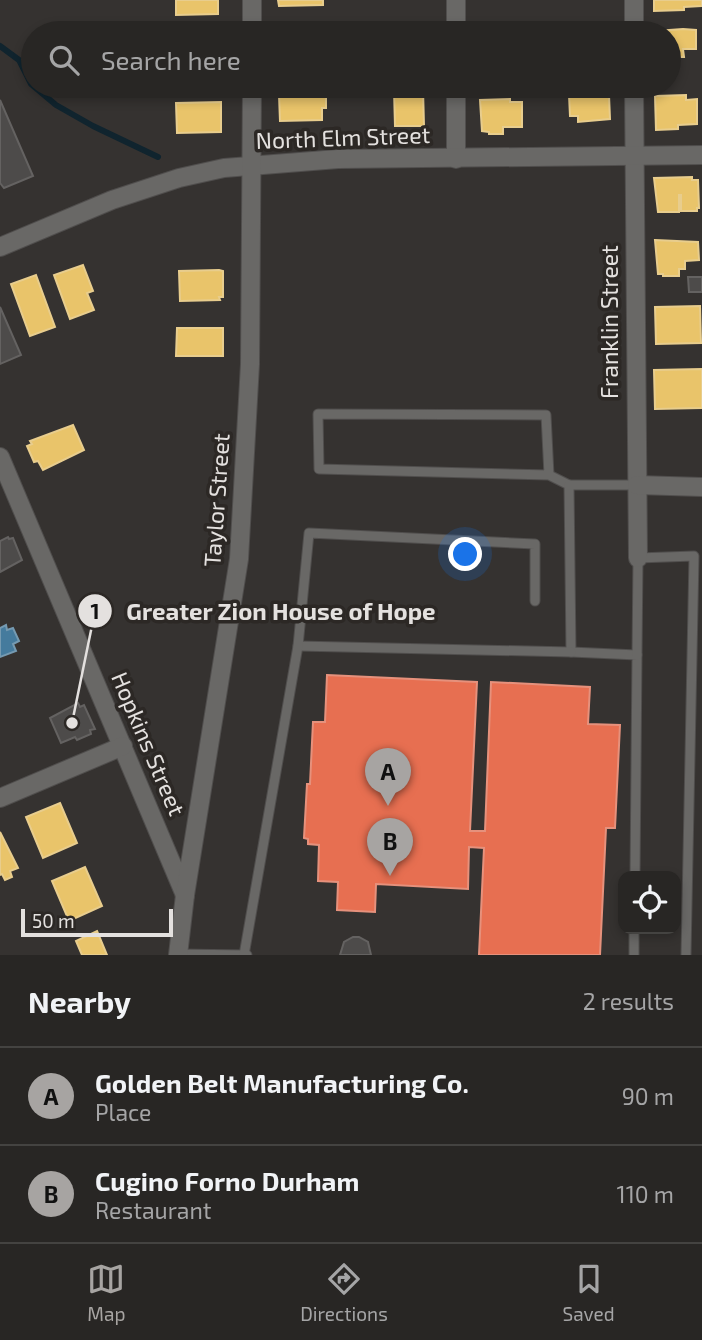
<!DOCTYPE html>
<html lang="en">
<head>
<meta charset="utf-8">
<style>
	:root { --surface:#282624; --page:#343231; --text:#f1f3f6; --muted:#a5a5a6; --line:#444341; --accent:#a7a4a2 }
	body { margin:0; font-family:"Exo 2",sans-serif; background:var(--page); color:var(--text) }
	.controls { position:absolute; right:21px; bottom:21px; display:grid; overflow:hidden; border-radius:14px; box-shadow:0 4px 10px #0003 }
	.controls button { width:63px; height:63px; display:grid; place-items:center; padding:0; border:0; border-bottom:2px solid var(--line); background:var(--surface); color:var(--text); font:35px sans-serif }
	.scale { position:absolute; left:21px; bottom:18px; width:152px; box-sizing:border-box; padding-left:7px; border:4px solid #e4e1df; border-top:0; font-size:19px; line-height:24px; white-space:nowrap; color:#e4e1df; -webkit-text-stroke:5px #2c2825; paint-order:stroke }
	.you { position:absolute; left:466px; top:555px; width:24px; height:24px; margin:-18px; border:5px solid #fff; border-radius:50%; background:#1a73e8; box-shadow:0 0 0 10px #1a73e833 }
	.badge { display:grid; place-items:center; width:46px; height:46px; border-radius:50%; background:var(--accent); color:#111; font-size:23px; font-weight:700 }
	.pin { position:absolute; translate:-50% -58px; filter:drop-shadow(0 2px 4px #0008) }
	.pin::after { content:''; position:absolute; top:37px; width:24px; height:21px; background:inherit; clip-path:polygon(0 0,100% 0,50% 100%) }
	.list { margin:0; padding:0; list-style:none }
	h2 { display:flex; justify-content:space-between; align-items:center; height:91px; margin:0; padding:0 28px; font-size:30px }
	h2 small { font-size:23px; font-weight:400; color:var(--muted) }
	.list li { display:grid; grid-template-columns:46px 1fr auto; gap:21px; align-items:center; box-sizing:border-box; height:98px; padding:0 28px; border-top:2px solid var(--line) }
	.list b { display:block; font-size:26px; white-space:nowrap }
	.list p { margin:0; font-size:23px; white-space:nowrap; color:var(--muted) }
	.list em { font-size:23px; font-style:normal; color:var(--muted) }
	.icon { flex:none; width:38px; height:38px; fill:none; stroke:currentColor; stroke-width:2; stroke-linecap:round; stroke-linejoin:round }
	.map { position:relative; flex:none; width:702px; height:955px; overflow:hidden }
	.search { position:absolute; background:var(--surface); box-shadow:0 4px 10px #0003; left:21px; right:21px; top:21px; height:77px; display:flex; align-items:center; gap:18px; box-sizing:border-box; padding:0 24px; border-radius:38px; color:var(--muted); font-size:26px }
	.sheet { height:287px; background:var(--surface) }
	nav { display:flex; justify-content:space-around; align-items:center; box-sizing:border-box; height:98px; border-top:2px solid var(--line); background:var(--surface); font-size:19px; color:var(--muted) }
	nav a { display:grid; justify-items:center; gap:4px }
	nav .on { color:var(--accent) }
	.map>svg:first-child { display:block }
</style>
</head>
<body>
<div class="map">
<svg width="702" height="955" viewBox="0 0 702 955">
	<rect width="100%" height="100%" fill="#353230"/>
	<g fill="#e9c46a" stroke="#e8cd8d" stroke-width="2">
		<path d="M176,0H218V14L176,15Z"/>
		<path d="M278,0H323V5L279,6Z"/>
		<path d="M654,0H702V6L684,7V10L654,11Z"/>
		<path d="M508,28V33H481V29Z"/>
		<path d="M683,29L696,30V49H683L684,57H678V64H669V33H656V31Z"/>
		<path d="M423,89L424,126H395L394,90Z"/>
		<path d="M322,94H326V108H322V120L280,121L279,95Z"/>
		<path d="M569,95H609L610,119L578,122V116H570Z"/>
		<path d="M686,95V100L697,99V124L678,125V129L656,130L655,96Z"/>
		<path d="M510,99V102H522V127H503V134H489V132L482,131L480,100Z"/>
		<path d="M221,102V132L177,133L176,103Z"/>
		<path d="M692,177V180H698L699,208H697V211H681V195H679V212H658L654,178Z"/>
		<path d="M655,240L698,242L699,260L685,261V269H679V276H663V274H658Z"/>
		<path d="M83,265L93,291L87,293L94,310L70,319L54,275Z"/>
		<path d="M219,270L223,271V297H219L220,300L180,301L179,271Z"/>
		<path d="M36,275L55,327L30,336L11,284Z"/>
		<path d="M700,306L701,343L656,344L655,307Z"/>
		<path d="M177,328H223V356H176Z"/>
		<path d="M702,369V408L655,409L654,370Z"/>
		<path d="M73,425L84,450L43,470L38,461L34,462L27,446L32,444L30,441Z"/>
		<path d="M60,803L77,843L43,858L26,817Z"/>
		<path d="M0,832L18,868L10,871L12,877L5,880L2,874L0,875Z"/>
		<path d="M85,867L102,906L69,921L52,881Z"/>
		<path d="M97,931L107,955H82L76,941Z"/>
	</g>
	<path fill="#e76f51" stroke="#e6917c" stroke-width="2" d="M327,675L477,682L470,831H485L491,682L590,687L588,724L620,725L615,828H606L600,955H479L484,848L469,847L468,889L376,884L375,912L337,910L338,882L318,881L319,845L308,844V839L304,838L307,784H310L313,722H325Z"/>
	<path fill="#457b9d" stroke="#759ab1" stroke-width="2" d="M6,625L7,630L13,628L19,641L13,644L16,651L0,657V628Z"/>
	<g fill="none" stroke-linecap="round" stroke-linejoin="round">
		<path stroke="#10242e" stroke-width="6" d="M0,46L19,60L31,84L56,105L93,126L158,157"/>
	</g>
	<g fill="#4d4b4a" stroke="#646261" stroke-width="2">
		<path d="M0,100L33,176L4,188L0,183Z"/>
		<path d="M688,277H702V292H689Z"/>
		<path d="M0,307L21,355L0,364Z"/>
		<path d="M8,537L9,539L13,538L22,560L0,572V541Z"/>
		<path d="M78,703L80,707L84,705L95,729L90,730L91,734L77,740L75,737L61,743L50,718Z"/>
		<path d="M353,937H359L368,942L371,955H340L344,942Z"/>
	</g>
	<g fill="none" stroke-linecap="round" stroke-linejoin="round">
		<defs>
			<g id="lane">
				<path d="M549,475L546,415L318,414L319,469L549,475L569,485L571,652L637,655L635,876"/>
				<path d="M569,485H637"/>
				<path d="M298,646L571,652"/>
				<path d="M637,655L638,558L694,556L686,955"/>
				<path d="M178,954L247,955"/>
				<path d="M244,955L298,646L309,533L535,544V601"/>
				<path d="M634,955V929"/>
			</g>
			<g id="street">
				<path d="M252,33V0"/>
				<path d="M456,33V0"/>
				<path d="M634,33V0"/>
				<path d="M634,86L638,558"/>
				<path d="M456,159V86"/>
				<path d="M0,247L112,200L179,178L224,168L338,159L702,155"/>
				<path d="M0,457L185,895"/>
				<path d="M637,485L702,487"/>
				<path d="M0,798L123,746"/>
				<path d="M178,955L185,895L239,559L250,364L252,86"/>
			</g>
		</defs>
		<use href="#lane" stroke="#504e4d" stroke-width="11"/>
		<use href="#street" stroke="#504e4d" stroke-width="20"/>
		<use href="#lane" stroke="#696866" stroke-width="9"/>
		<use href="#street" stroke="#696866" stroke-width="18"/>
	</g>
	<g text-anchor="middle" stroke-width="7" stroke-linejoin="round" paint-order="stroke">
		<g font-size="23" fill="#e4e1df" stroke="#2c2825">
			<text transform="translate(343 138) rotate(-2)" y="8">North Elm Street</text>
			<text transform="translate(610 322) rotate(-90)" y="8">Franklin Street</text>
			<text transform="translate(217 500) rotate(-86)" y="8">Taylor Street</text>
			<text transform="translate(148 744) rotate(67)" y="8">Hopkins Street</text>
		</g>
	</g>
	<path fill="none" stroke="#e4e1df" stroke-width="2.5" d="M72 723L95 611"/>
	<g fill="#e4e1df" stroke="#2c2825" stroke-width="2.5">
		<circle cx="72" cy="723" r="7"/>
		<circle cx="95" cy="611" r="18"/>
	</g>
	<g font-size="21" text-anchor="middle" font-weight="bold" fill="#111">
		<text x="95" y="619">1</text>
	</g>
	<g font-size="24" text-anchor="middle" font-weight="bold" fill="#e4e1df" stroke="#2c2825" stroke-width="7" stroke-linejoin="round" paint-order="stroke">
		<text x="281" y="620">Greater Zion House of Hope</text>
	</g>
</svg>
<div class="controls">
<button><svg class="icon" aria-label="locate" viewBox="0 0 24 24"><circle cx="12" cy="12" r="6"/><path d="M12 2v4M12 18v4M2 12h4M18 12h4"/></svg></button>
</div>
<div class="scale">50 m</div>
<div class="you"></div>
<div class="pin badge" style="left:388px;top:806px">A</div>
<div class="pin badge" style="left:390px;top:876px">B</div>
<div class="search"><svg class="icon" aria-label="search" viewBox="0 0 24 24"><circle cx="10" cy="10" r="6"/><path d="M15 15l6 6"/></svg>Search here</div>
</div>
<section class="sheet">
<h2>Nearby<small>2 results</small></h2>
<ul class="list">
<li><span class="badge">A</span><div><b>Golden Belt Manufacturing Co.</b><p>Place</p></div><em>90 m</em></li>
<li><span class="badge">B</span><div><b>Cugino Forno Durham</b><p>Restaurant</p></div><em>110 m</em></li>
</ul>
</section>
<nav>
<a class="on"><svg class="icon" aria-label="map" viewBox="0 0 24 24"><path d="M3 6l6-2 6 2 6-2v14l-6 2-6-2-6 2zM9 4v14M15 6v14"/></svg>Map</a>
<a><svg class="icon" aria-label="directions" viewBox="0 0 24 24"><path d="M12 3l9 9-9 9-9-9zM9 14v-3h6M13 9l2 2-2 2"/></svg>Directions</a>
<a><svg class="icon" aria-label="saved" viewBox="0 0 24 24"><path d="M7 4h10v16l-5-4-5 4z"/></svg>Saved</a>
</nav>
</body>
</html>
